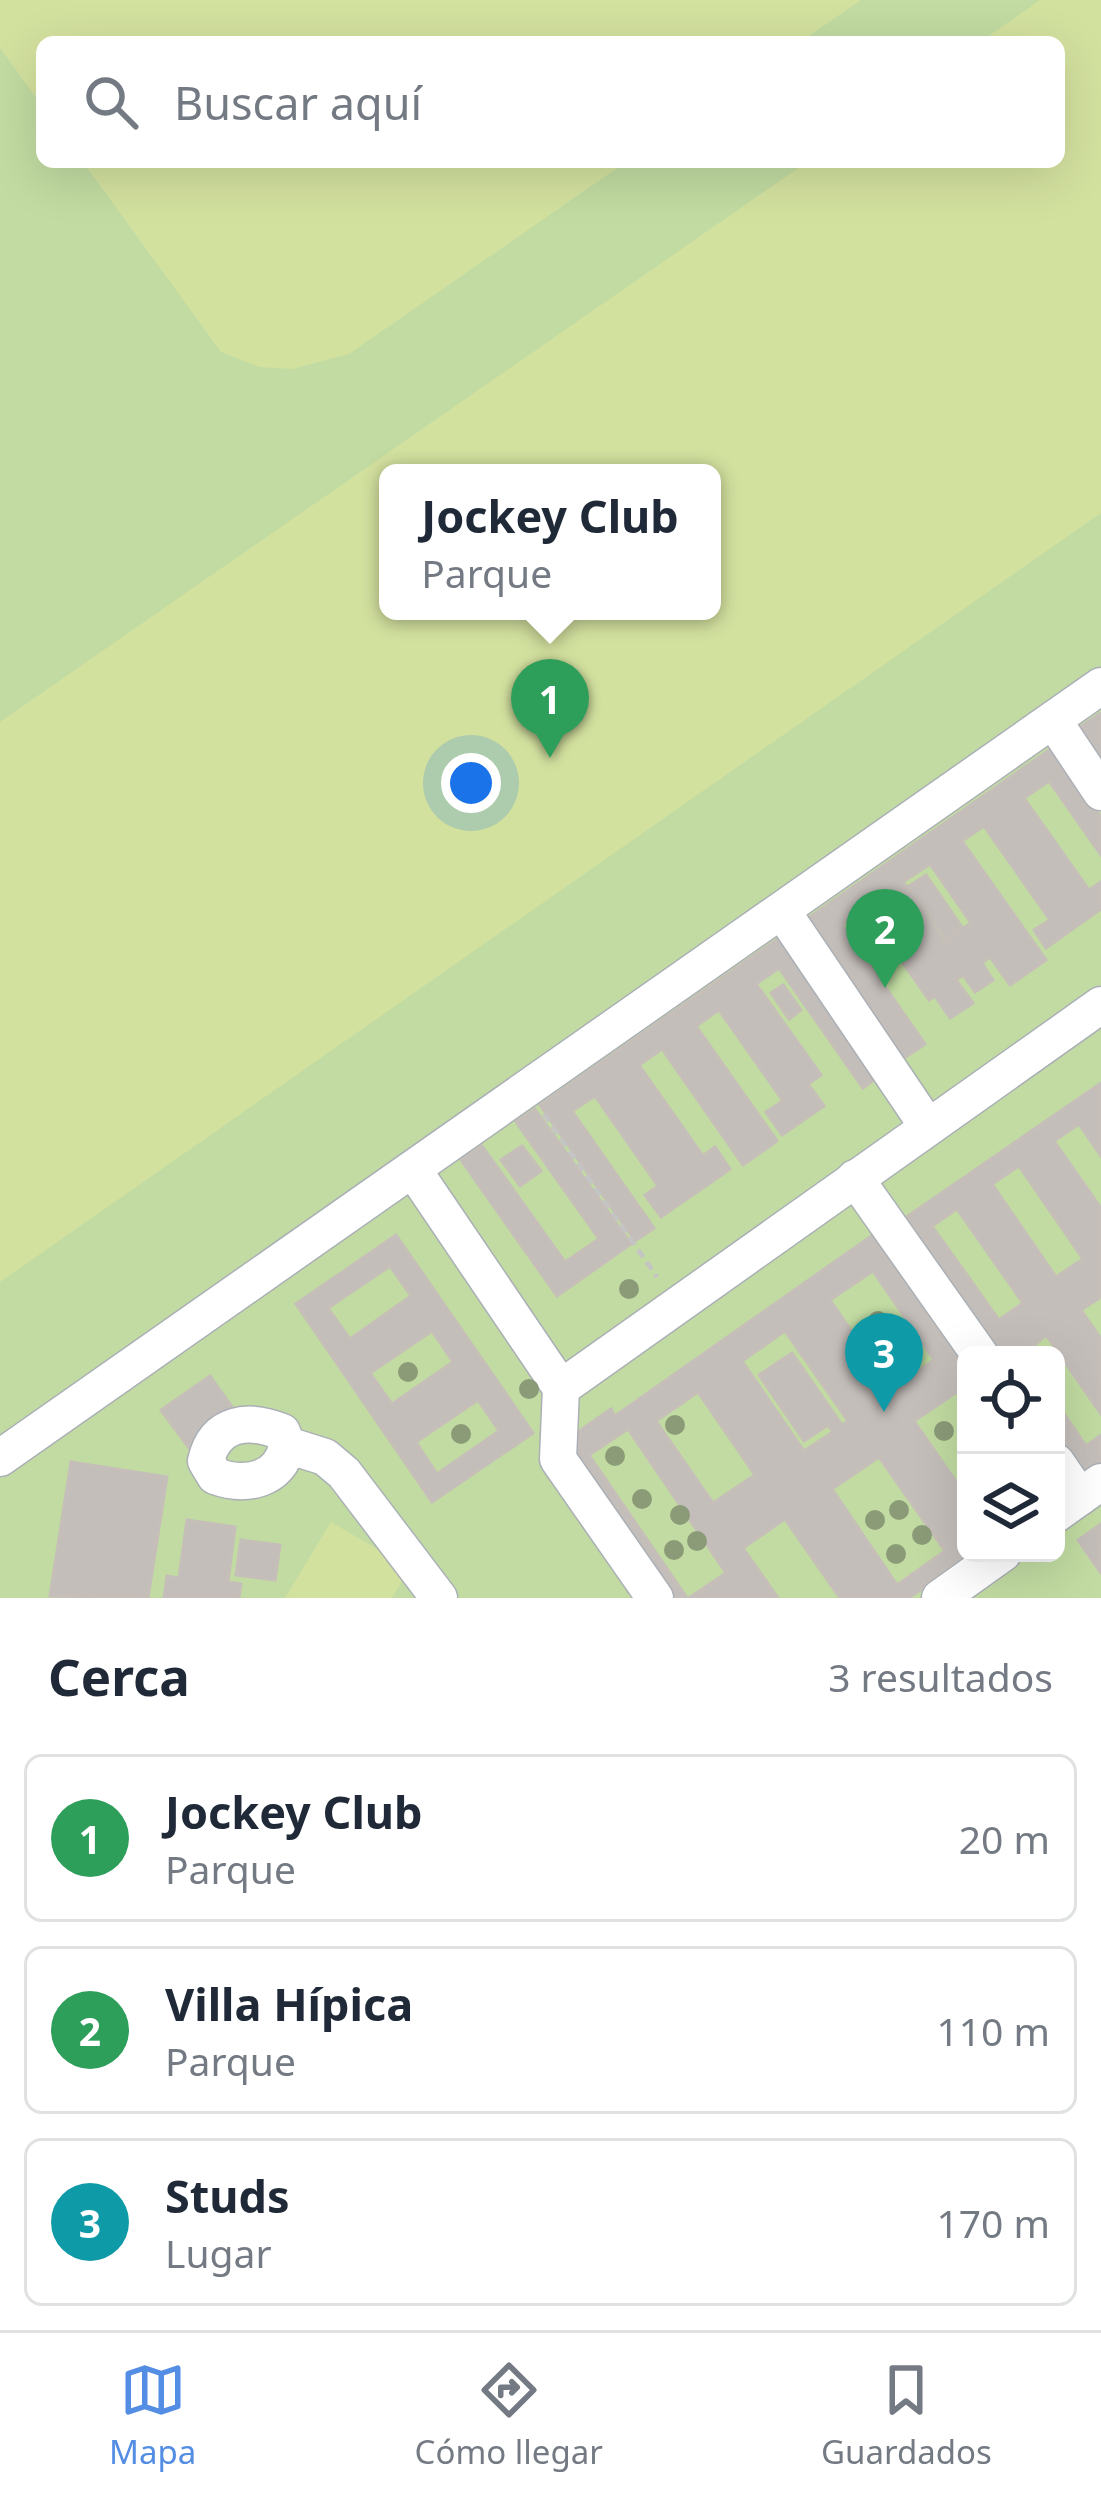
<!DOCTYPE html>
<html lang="es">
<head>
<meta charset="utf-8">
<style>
	:root { --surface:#fff; --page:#f2f2f3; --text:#1f2937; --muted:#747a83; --line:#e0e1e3; --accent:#538de4 }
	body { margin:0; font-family:"Noto Sans",sans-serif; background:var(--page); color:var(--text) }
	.controls { position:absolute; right:36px; bottom:36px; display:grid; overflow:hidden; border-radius:18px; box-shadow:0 12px 48px #0002 }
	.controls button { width:108px; height:108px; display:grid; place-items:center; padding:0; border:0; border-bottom:3px solid var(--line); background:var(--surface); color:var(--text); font:60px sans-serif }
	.you { position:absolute; left:471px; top:783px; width:42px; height:42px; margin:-30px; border:9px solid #fff; border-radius:50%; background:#1a73e8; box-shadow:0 0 0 18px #1a73e833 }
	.badge { display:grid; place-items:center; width:78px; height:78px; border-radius:50%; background:var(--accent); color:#fff; font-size:39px; font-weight:700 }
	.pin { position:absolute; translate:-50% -99px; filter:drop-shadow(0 3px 6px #0008) }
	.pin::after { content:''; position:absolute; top:63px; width:42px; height:36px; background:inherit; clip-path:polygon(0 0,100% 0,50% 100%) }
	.popup { position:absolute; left:379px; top:464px; width:342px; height:156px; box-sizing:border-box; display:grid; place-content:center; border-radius:18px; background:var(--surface); filter:drop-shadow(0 3px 9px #0005); font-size:39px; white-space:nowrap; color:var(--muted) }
	.popup b { font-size:45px; color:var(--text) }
	.popup::after { content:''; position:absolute; left:50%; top:100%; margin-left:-24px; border:24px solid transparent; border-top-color:var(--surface) }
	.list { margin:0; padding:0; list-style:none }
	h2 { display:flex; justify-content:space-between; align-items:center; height:156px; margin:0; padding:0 48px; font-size:51px }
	h2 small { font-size:39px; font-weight:400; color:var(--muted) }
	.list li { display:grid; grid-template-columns:78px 1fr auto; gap:36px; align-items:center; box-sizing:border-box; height:168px; margin:0 24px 24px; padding:0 24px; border:3px solid var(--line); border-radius:18px }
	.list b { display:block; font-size:45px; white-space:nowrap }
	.list p { margin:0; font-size:39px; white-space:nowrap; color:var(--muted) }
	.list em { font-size:39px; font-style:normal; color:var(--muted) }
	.icon { flex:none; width:66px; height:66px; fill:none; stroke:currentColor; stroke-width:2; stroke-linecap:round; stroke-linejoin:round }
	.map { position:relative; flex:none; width:1101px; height:1598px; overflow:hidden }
	.search { position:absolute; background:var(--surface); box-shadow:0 12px 48px #0002; left:36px; right:36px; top:36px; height:132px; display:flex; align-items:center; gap:30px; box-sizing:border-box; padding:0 42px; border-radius:18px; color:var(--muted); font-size:45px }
	.sheet { height:732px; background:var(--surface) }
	nav { display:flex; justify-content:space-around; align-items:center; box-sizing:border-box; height:168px; border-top:3px solid var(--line); background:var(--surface); font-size:33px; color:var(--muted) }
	nav a { display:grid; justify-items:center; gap:6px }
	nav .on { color:var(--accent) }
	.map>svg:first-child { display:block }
</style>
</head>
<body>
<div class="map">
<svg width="1101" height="1598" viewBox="0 0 1101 1598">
	<rect width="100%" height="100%" fill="#ebe3df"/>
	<path fill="#c1dba2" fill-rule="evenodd" d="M0,0H1101V1598H0ZM42,42H1059V162H42ZM388,473H712V611H388ZM966,1355H1056V1553H966Z"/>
	<g fill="#d3e19f" fill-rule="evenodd">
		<path d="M0,0H861L800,42H42V106L0,48Z"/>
		<path d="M1040,0H1101V513L0,1282V722L807,162H1059V42H980ZM712,473V611H388V473Z"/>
		<path d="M83,162H626L349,354L292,369L259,367L221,352Z"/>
		<path d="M331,1522L410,1568L392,1598H285Z"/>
	</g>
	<g fill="#c4beba" stroke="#c6beb9" stroke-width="3" fill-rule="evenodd">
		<path d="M1101,713V772L1073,732Z"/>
		<path d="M1052,748L1101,817V855L1049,781L1024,798L1089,890L1101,882V909L1046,948L1034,930L1050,920L984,826L962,841L1046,960L1010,985L990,957L982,963L993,980L975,992L963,975L956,980L973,1003L950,1018L935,996L929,1000L865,909L842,925L925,1044L901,1060L804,921ZM930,864L971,923L944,942L903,882Z"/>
		<path d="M926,875L962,927L945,938L909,886Z"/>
		<path d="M864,917L895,960L879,972L848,928Z"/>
		<path d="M785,934L883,1073L863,1088L779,968L756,984L821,1075L808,1084L824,1106L782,1135L766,1112L783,1101L719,1010L696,1026L777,1141L743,1165L662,1049L639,1065L703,1156L715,1147L730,1169L661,1217L645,1195L658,1186L595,1096L572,1111L654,1228L635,1241L540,1105Z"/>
		<path d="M783,985L801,1010L789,1019L771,993Z"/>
		<path d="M1101,1083V1156L1079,1124L1054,1141L1101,1208V1297L1081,1310L1101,1339V1414L1046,1335L1023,1355H995L901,1221ZM1019,1166L1083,1259L1056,1277L992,1184ZM957,1209L1023,1303L999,1320L932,1226Z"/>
		<path d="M535,1109L631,1244L557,1296L461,1160L482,1146L565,1262L599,1239L516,1122Z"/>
		<path d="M522,1146L541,1171L520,1186L501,1160Z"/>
		<path d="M877,1232L966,1357V1405L957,1392L914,1421L966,1496V1553H973L909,1598H840L785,1519L743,1548L778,1598H689L726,1573L628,1429L589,1455L687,1598H671L571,1458L578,1432L611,1409L615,1416ZM873,1271L934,1360L892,1389L830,1300ZM785,1331L848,1421L842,1425L792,1353L759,1375L804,1441L828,1425L833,1432L804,1451L742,1361ZM698,1392L755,1475L713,1503L656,1421ZM879,1457L945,1551L897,1585L832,1489Z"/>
		<path d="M396,1235L533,1433L432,1502L296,1304ZM390,1266L411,1296L350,1339L328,1308ZM432,1331L453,1362L392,1404L370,1373ZM478,1400L499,1431L437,1474L416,1442Z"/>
		<path d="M210,1376L237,1414L189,1448L161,1410Z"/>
		<path d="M1056,1402L1086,1446L1101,1435V1463L1081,1477L1056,1442Z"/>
		<path d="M71,1462L167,1477L148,1598L50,1596Z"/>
		<path d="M187,1520L235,1527L228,1582L241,1584L239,1598H164L167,1576L179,1578Z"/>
		<path d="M1101,1524V1573L1078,1540Z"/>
		<path d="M241,1540L280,1545L275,1580L236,1575Z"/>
	</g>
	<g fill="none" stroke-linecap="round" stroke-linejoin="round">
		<defs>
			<g id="minor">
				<path d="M1053,720L1101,792"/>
				<path d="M782,911L928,1127"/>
				<path d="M414,1171L561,1388L558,1459L655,1598"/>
				<path d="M855,1178L980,1355"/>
				<path d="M561,1388L1101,1005"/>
				<path d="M287,1445C281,1481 245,1487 215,1476L206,1461C215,1422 248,1418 282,1432L287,1445L325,1457L344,1473L439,1598"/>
				<path d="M0,1458L1101,686"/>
				<path d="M1056,1462L1080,1497"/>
				<path d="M1056,1514L1101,1482"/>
				<path d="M940,1598L1003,1553"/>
			</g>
		</defs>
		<use href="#minor" stroke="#abb0b6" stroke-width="39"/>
		<path stroke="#c4c4c4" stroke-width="4.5" stroke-dasharray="9 6" stroke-linecap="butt" d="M544,1114L657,1277"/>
		<use href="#minor" stroke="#fff" stroke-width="36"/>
	</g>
	<g fill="#8b9b78">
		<circle cx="629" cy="1289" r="10"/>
		<circle cx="878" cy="1321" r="10"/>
		<circle cx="895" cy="1355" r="10"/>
		<circle cx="408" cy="1372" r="10"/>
		<circle cx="529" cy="1389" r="10"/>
		<circle cx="675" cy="1425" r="10"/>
		<circle cx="944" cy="1431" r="10"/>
		<circle cx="461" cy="1434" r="10"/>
		<circle cx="615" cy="1456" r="10"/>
		<circle cx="642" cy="1499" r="10"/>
		<circle cx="899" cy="1510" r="10"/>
		<circle cx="680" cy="1515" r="10"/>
		<circle cx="875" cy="1520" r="10"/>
		<circle cx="922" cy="1535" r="10"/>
		<circle cx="697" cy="1541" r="10"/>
		<circle cx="674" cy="1550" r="10"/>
		<circle cx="896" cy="1554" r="10"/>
	</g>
</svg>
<div class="controls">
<button><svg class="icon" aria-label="locate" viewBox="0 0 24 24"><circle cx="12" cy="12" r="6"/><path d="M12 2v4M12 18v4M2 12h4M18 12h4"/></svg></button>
<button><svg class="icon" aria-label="layers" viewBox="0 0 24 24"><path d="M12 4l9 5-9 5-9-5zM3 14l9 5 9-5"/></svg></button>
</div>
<div class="you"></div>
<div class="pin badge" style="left:550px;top:758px;background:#2e9e5b">1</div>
<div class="popup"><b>Jockey Club</b>Parque</div>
<div class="pin badge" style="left:885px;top:988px;background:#2e9e5b">2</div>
<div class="pin badge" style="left:884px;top:1412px;background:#0f9aa8">3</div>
<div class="search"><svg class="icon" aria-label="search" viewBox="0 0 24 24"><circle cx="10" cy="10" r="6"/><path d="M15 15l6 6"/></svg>Buscar aquí</div>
</div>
<section class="sheet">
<h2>Cerca<small>3 resultados</small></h2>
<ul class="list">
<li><span class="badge" style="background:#2e9e5b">1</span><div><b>Jockey Club</b><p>Parque</p></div><em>20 m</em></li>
<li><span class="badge" style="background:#2e9e5b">2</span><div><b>Villa Hípica</b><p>Parque</p></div><em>110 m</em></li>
<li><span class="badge" style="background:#0f9aa8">3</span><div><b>Studs</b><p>Lugar</p></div><em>170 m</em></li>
</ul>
</section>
<nav>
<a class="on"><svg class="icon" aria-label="map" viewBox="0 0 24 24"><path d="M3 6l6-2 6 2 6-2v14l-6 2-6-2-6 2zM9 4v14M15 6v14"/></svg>Mapa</a>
<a><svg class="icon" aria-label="directions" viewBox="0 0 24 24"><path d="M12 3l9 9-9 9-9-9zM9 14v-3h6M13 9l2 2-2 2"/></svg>Cómo llegar</a>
<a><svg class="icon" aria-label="saved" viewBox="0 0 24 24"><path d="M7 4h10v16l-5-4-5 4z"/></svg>Guardados</a>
</nav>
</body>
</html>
